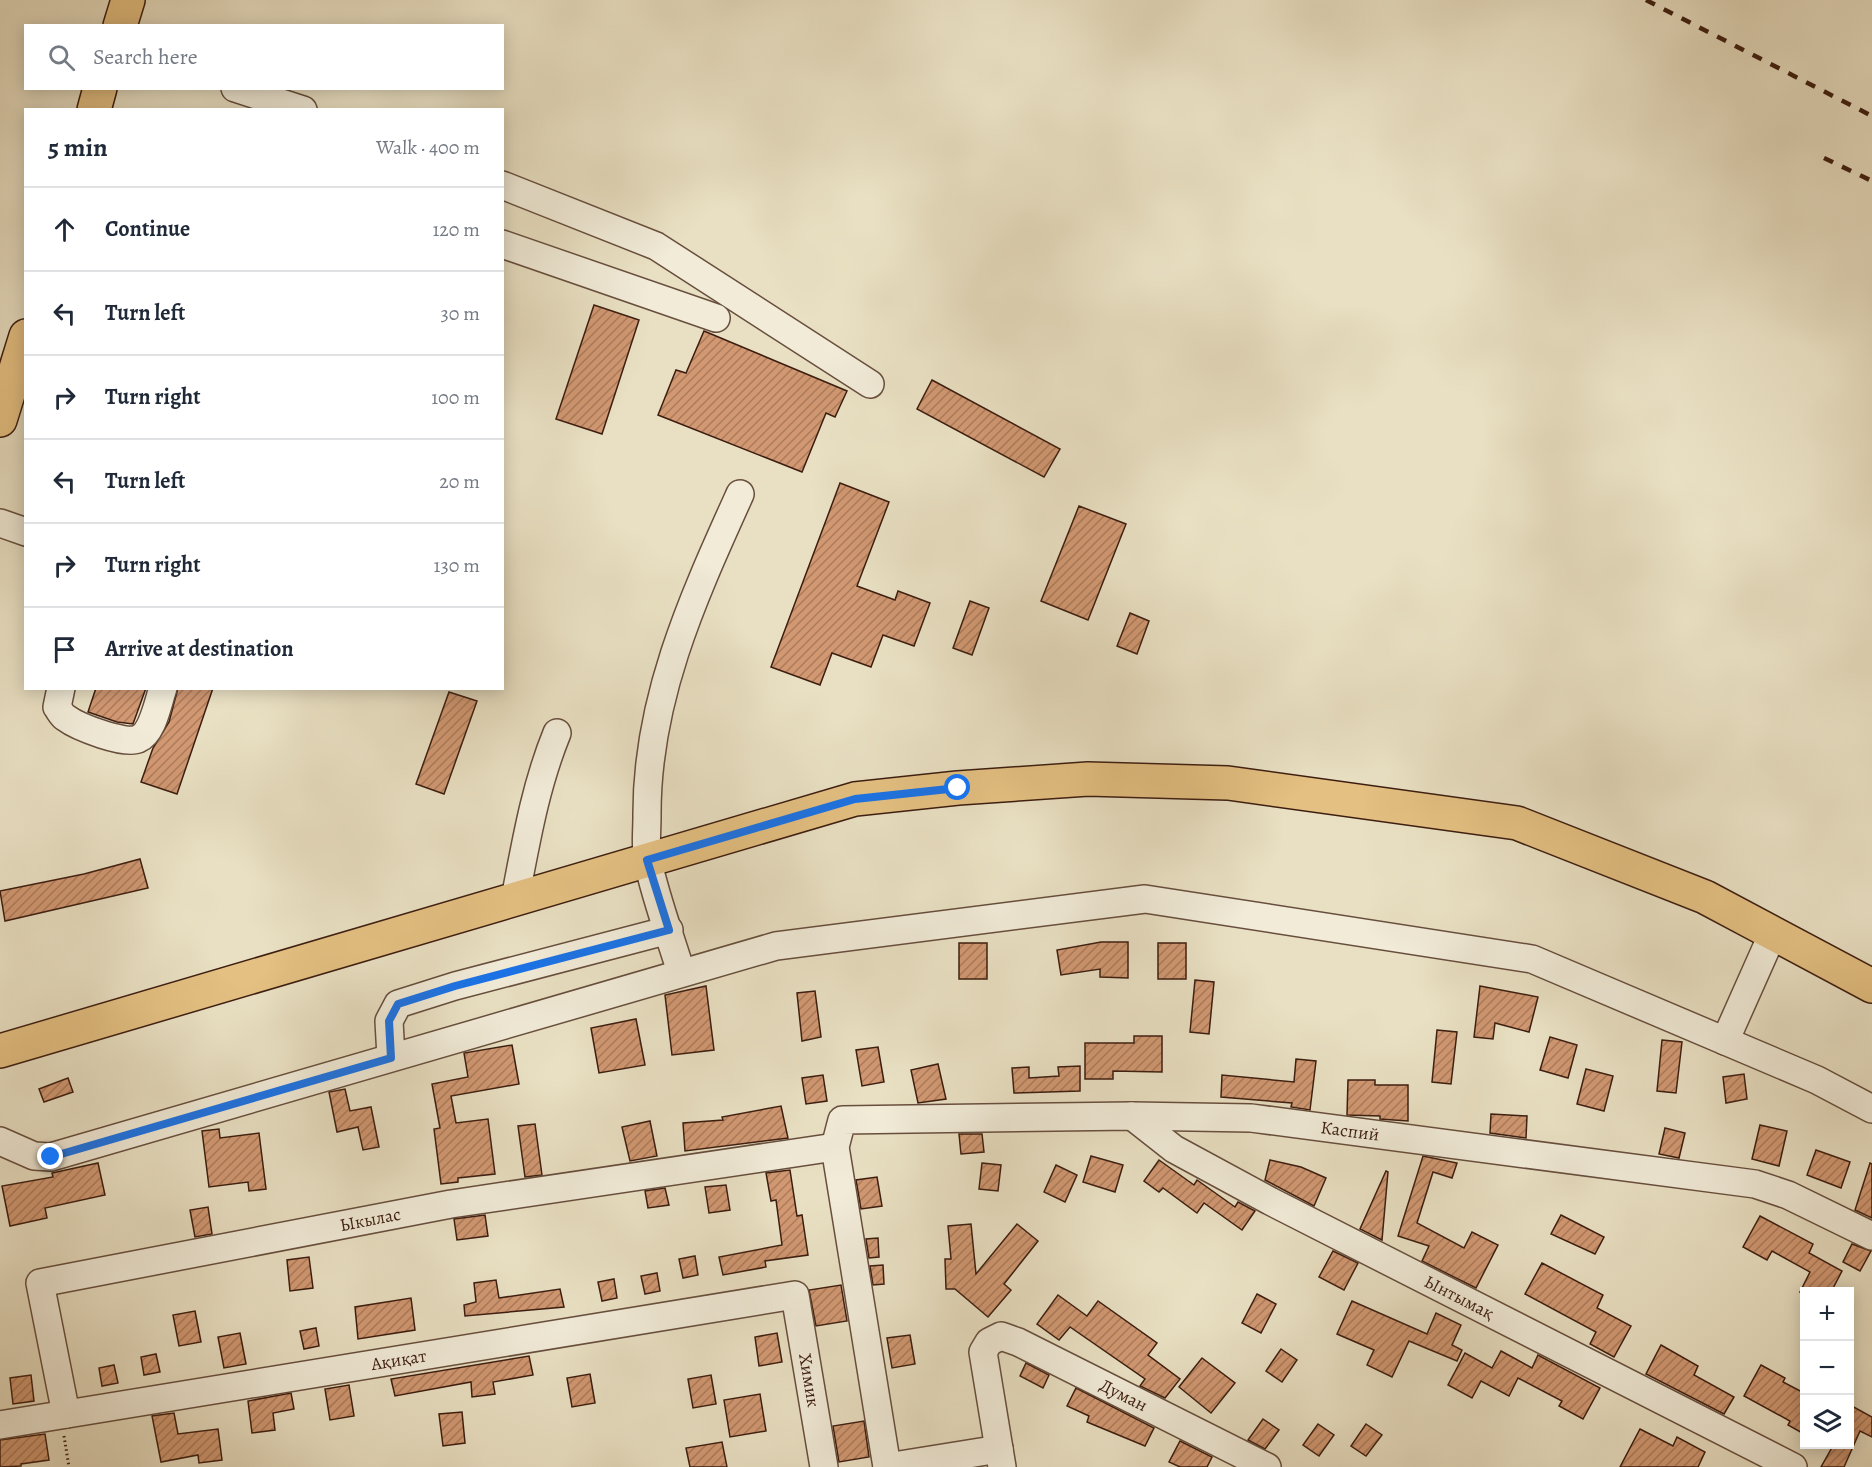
<!DOCTYPE html>
<html lang="en">
<head>
<meta charset="utf-8">
<style>
	:root { --surface:#fff; --page:#f6f6f7; --text:#1f2937; --muted:#747a83; --line:#e0e1e3 }
	body { margin:0; font-family:Alegreya,serif; background:var(--page); color:var(--text) }
	.controls { position:absolute; right:18px; bottom:18px; display:grid; overflow:hidden; border-radius:0px; box-shadow:0 3px 15px #0003 }
	.controls button { width:54px; height:54px; display:grid; place-items:center; padding:0; border:0; border-bottom:2px solid var(--line); background:var(--surface); color:var(--text); font:30px sans-serif }
	.stop { position:absolute; width:18px; height:18px; margin:-14px; border:4px solid #1a73e8; border-radius:50%; background:#fff }
	.stop.end { background:#1a73e8; border-color:#fff; box-shadow:0 2px 6px #0008 }
	.list { margin:0; padding:0; list-style:none }
	h2 { display:flex; justify-content:space-between; align-items:center; height:78px; margin:0; padding:0 24px; font-size:26px }
	h2 small { font-size:20px; font-weight:400; color:var(--muted) }
	.list li { display:grid; grid-template-columns:39px 1fr auto; gap:18px; align-items:center; box-sizing:border-box; height:84px; padding:0 24px; border-top:2px solid var(--line) }
	.list b { display:block; font-size:22px; white-space:nowrap }
	.list em { font-size:20px; font-style:normal; color:var(--muted) }
	.icon { flex:none; width:33px; height:33px; fill:none; stroke:currentColor; stroke-width:2; stroke-linecap:round; stroke-linejoin:round }
	.map { position:relative; flex:none; width:1872px; height:1467px; overflow:hidden }
	.search { position:absolute; background:var(--surface); box-shadow:0 3px 15px #0003; left:24px; top:24px; width:480px; height:66px; display:flex; align-items:center; gap:15px; box-sizing:border-box; padding:0 21px; border-radius:0px; color:var(--muted); font-size:22px }
	.panel { position:absolute; background:var(--surface); box-shadow:0 3px 15px #0003; left:24px; top:108px; width:480px; height:582px; border-radius:0px }
	.map>svg:first-child { display:block }
</style>
</head>
<body>
<div class="map">
<svg width="1872" height="1467" viewBox="0 0 1872 1467">
	<defs>
		<pattern id="building-hatch" width="6" height="6" patternUnits="userSpaceOnUse" patternTransform="scale(1.5)"><rect width="6" height="6" fill="#d19872"/><path d="M-1 1l2-2M0 6l6-6M5 7l2-2" fill="none" stroke="#ab7b5c"/></pattern>
	</defs>
	<rect width="100%" height="100%" fill="#e9e0c3"/>
	<filter id="stains"><feTurbulence type="fractalNoise" baseFrequency=".00333" numOctaves="4"/><feColorMatrix values="0 0 0 0 .2 0 0 0 0 .09 0 0 0 0 .02 0 0 0 .5 -.17"/></filter>
	<radialGradient id="worn" r=".72"><stop offset=".6" stop-color="#630" stop-opacity="0"/><stop offset="1" stop-color="#630" stop-opacity=".3"/></radialGradient>
	<g fill="url(#building-hatch)" stroke="#3c1d10" stroke-width="1.5">
		<path d="M594,305L639,320L602,434L556,419Z"/>
		<path d="M704,331L847,391L835,417L826,413L802,472L658,415L676,370L686,373Z"/>
		<path d="M932,380L1060,449L1044,477L917,409Z"/>
		<path d="M840,483L889,502L857,586L895,600L898,591L930,603L914,646L883,635L871,667L832,653L820,685L771,667Z"/>
		<path d="M1079,506L1126,524L1088,620L1041,601Z"/>
		<path d="M970,601L989,608L972,655L953,648Z"/>
		<path d="M1130,613L1149,621L1137,654L1117,646Z"/>
		<path d="M96,688H146L133,724L117,722L88,712Z"/>
		<path d="M178,688H213L177,794L141,782L153,748L169,722Z"/>
		<path d="M449,692L477,701L444,794L416,784Z"/>
		<path d="M140,859L148,888L5,921L0,891L84,874Z"/>
		<path d="M1101,942H1128V978L1100,977V969L1061,975L1057,950Z"/>
		<rect x="959" y="943" width="28" height="36"/>
		<rect x="1158" y="943" width="28" height="36"/>
		<path d="M1195,980L1214,982L1209,1034L1190,1032Z"/>
		<path d="M706,986L714,1050L672,1055L665,995Z"/>
		<path d="M1480,986L1538,997L1529,1032L1495,1023L1493,1039L1474,1037Z"/>
		<path d="M815,991L821,1037L802,1041L797,993Z"/>
		<path d="M636,1019L645,1065L599,1073L591,1028Z"/>
		<path d="M1437,1030L1457,1032L1451,1084L1432,1082Z"/>
		<path d="M1134,1036H1162V1072L1113,1071V1079H1085V1043H1134Z"/>
		<path d="M1550,1037L1577,1045L1568,1078L1540,1070Z"/>
		<path d="M1662,1040L1682,1042L1676,1093L1657,1091Z"/>
		<path d="M512,1045L519,1084L451,1096L456,1123L488,1119L495,1174L458,1178V1182L441,1184L434,1129L440,1128L432,1084L468,1077L464,1053Z"/>
		<path d="M878,1047L884,1082L862,1086L856,1050Z"/>
		<path d="M1296,1059L1316,1061L1310,1110L1291,1107L1292,1103L1221,1097L1222,1075L1294,1082Z"/>
		<path d="M938,1064L946,1099L918,1103L911,1070Z"/>
		<path d="M1080,1066V1091L1014,1093L1012,1068L1029,1067V1078L1059,1076L1058,1067Z"/>
		<path d="M1586,1069L1613,1076L1604,1111L1577,1104Z"/>
		<path d="M1744,1074L1747,1099L1726,1103L1723,1077Z"/>
		<path d="M823,1075L827,1101L806,1104L802,1078Z"/>
		<path d="M68,1078L73,1092L44,1102L39,1089Z"/>
		<path d="M1348,1080H1375V1085H1408V1121L1380,1119V1116L1347,1115Z"/>
		<path d="M345,1089L350,1111L371,1107L379,1147L363,1150L358,1127L337,1132L329,1092Z"/>
		<path d="M781,1106L788,1138L685,1151L683,1123L723,1120L722,1117Z"/>
		<path d="M1491,1114L1527,1116L1526,1138L1490,1133Z"/>
		<path d="M650,1121L657,1156L630,1161L622,1127Z"/>
		<path d="M535,1124L542,1175L525,1177L518,1126Z"/>
		<path d="M1760,1125L1787,1131L1779,1166L1752,1159Z"/>
		<path d="M1665,1128L1685,1133L1679,1158L1659,1154Z"/>
		<path d="M219,1129L220,1138L259,1133L266,1189L249,1191L248,1182L209,1187L202,1131Z"/>
		<path d="M959,1134H982L984,1152L961,1154Z"/>
		<path d="M1816,1150L1850,1162L1841,1188L1807,1175Z"/>
		<path d="M1091,1156L1123,1165L1115,1192L1083,1182Z"/>
		<path d="M1423,1156L1457,1163L1452,1178L1433,1172L1417,1223L1464,1248L1472,1232L1498,1245L1476,1288L1422,1261L1429,1246L1398,1236Z"/>
		<path d="M1159,1160L1194,1185L1197,1180L1235,1207L1238,1202L1255,1211L1242,1230L1204,1203L1197,1213L1163,1188L1159,1192L1144,1181Z"/>
		<path d="M1270,1160L1301,1167L1326,1178L1314,1206L1265,1180Z"/>
		<path d="M98,1163L105,1195L45,1208L47,1218L10,1226L2,1186L53,1177L52,1173Z"/>
		<path d="M982,1163L1001,1165L998,1191L979,1189Z"/>
		<path d="M1870,1163L1872,1164V1218L1855,1210Z"/>
		<path d="M1056,1165L1077,1175L1065,1202L1044,1192Z"/>
		<path d="M790,1170L797,1216L802,1215L808,1255L765,1261L766,1267L723,1275L719,1257L782,1245L776,1200L771,1201L766,1173Z"/>
		<path d="M1386,1171L1388,1172L1382,1240L1360,1229Z"/>
		<path d="M877,1177L882,1206L861,1209L856,1180Z"/>
		<path d="M726,1185L730,1210L709,1213L705,1187Z"/>
		<path d="M665,1188L669,1205L648,1208L645,1191Z"/>
		<path d="M208,1207L212,1234L195,1237L190,1210Z"/>
		<path d="M485,1215L488,1236L457,1240L454,1219Z"/>
		<path d="M1561,1215L1604,1237L1595,1254L1551,1234Z"/>
		<path d="M1760,1216L1813,1244L1809,1253L1842,1271L1831,1292H1800L1810,1272L1772,1251L1767,1260L1743,1247Z"/>
		<path d="M971,1224L976,1274L1017,1224L1038,1241L1004,1284L1011,1290L988,1317L955,1289H946L945,1259H951L948,1226Z"/>
		<path d="M878,1238L879,1257L869,1258L866,1239Z"/>
		<path d="M1852,1244L1871,1251L1860,1271L1843,1262Z"/>
		<path d="M1333,1251L1358,1263L1344,1290L1319,1277Z"/>
		<path d="M695,1256L698,1275L683,1278L679,1259Z"/>
		<path d="M309,1257L313,1288L290,1291L287,1260Z"/>
		<path d="M1542,1263L1603,1295L1597,1308L1631,1326L1614,1357L1590,1344L1596,1332L1525,1294Z"/>
		<path d="M883,1265L884,1284L873,1285L870,1266Z"/>
		<path d="M657,1273L660,1291L645,1294L641,1276Z"/>
		<path d="M614,1279L617,1298L602,1301L598,1282Z"/>
		<path d="M496,1280L499,1298L560,1289L564,1307L465,1316L464,1305L476,1302L474,1283Z"/>
		<path d="M841,1285L847,1321L816,1326L809,1290Z"/>
		<path d="M1257,1294L1276,1304L1261,1333L1242,1323Z"/>
		<path d="M1058,1295L1087,1316L1098,1301L1157,1343L1148,1355L1180,1379L1165,1398L1140,1386L1145,1379L1070,1327L1059,1340L1037,1324Z"/>
		<path d="M411,1298L415,1330L358,1339L355,1307Z"/>
		<path d="M1352,1301L1427,1334L1436,1313L1461,1325L1452,1345L1462,1350L1457,1361L1409,1341L1392,1377L1367,1365L1374,1350L1337,1334Z"/>
		<path d="M195,1311L201,1342L179,1346L173,1315Z"/>
		<path d="M316,1328L319,1346L304,1349L300,1331Z"/>
		<path d="M240,1333L246,1364L224,1368L218,1337Z"/>
		<path d="M777,1333L782,1362L759,1366L755,1337Z"/>
		<path d="M910,1335L915,1364L892,1368L887,1338Z"/>
		<path d="M1661,1345L1698,1366L1694,1375L1734,1397L1724,1414L1646,1374Z"/>
		<path d="M1281,1349L1297,1360L1282,1382L1266,1371Z"/>
		<path d="M1501,1351L1532,1368L1538,1355L1600,1388L1583,1419L1559,1406L1562,1401L1518,1378L1509,1396L1481,1381L1472,1398L1448,1385L1465,1353L1492,1368Z"/>
		<path d="M156,1354L160,1372L144,1375L141,1357Z"/>
		<path d="M529,1356L533,1375L493,1382L495,1394L472,1397L471,1382L395,1396L391,1379Z"/>
		<path d="M1202,1358L1235,1383L1211,1413L1179,1387Z"/>
		<path d="M1026,1363L1049,1375L1043,1388L1020,1376Z"/>
		<path d="M114,1365L118,1383L102,1386L99,1368Z"/>
		<path d="M1761,1365L1785,1378L1783,1382L1804,1393V1434L1788,1425L1790,1421L1744,1396Z"/>
		<path d="M590,1374L595,1403L572,1407L567,1378Z"/>
		<path d="M31,1375L34,1401L13,1404L10,1378Z"/>
		<path d="M711,1375L716,1404L693,1408L688,1379Z"/>
		<path d="M349,1385L354,1416L330,1420L325,1389Z"/>
		<path d="M1076,1388L1154,1428L1145,1446L1087,1422L1089,1416L1067,1406Z"/>
		<path d="M291,1393L294,1409L273,1413L275,1430L252,1433L248,1401Z"/>
		<path d="M760,1394L766,1431L730,1437L724,1400Z"/>
		<path d="M1850,1405L1872,1417V1437L1860,1431L1844,1467H1821L1834,1444H1850Z"/>
		<path d="M462,1412L465,1443L443,1446L439,1414Z"/>
		<path d="M174,1413L178,1434L218,1429L222,1460L199,1463L198,1455L161,1462L152,1416Z"/>
		<path d="M1263,1419L1279,1430L1265,1449L1248,1440Z"/>
		<path d="M864,1421L869,1457L839,1462L833,1426Z"/>
		<path d="M1318,1424L1334,1435L1319,1456L1303,1445Z"/>
		<path d="M1366,1424L1382,1435L1366,1456L1351,1446Z"/>
		<path d="M1640,1429L1673,1446L1677,1437L1705,1452L1698,1467H1620Z"/>
		<path d="M45,1434L49,1460L21,1464V1466L0,1467V1440Z"/>
		<path d="M1180,1441L1212,1457L1207,1467H1180L1169,1462Z"/>
		<path d="M722,1442L727,1467H690L686,1448Z"/>
	</g>
	<g fill="none" stroke-linecap="round" stroke-linejoin="round">
		<defs>
			<g id="minor">
				<path d="M235,88L303,110"/>
				<path d="M502,185L656,246L870,384"/>
				<path d="M502,244L716,318"/>
				<path d="M0,523L26,532"/>
				<path d="M61,688L57,707C60,711 62,716 66,718C78,727 125,745 138,739C153,733 158,702 163,688"/>
				<path d="M515,899C526,842 535,787 557,733"/>
				<path d="M681,972C670,936 656,899 648,862C645,848 647,831 647,817C646,700 693,598 740,494"/>
				<path d="M1725,1041L1773,933"/>
				<path d="M391,1057L389,1021L398,1004L455,986L669,930"/>
				<path id="s1" d="M1132,1116L1174,1149L1270,1201L1793,1467"/>
				<path d="M0,1141L34,1156L51,1157L776,946L1145,899L1532,959L1817,1080L1872,1109"/>
				<path id="s2" d="M66,1414L40,1283L451,1204L835,1147"/>
				<path id="s3" d="M0,1425L795,1295L824,1467"/>
				<path id="s4" d="M887,1467L835,1147L842,1120L1132,1116L1251,1118L1755,1184L1788,1195L1872,1236"/>
				<path d="M887,1467L999,1449"/>
				<path id="s5" d="M1002,1467L983,1352L989,1342L1001,1336L1018,1342L1267,1467"/>
			</g>
			<g id="major">
				<path d="M120,26L128,0"/>
				<path d="M94,110L100,88"/>
				<path d="M0,420L26,336"/>
				<path d="M0,1051L855,799L958,788L1088,779L1228,783L1517,823L1705,897L1872,986"/>
			</g>
		</defs>
		<use href="#minor" stroke="#674e3d" stroke-width="30"/>
		<use href="#major" stroke="#3c1d10" stroke-width="36"/>
		<path stroke="#3c1d10" stroke-width="3" stroke-dasharray="1.5 3" stroke-linecap="butt" d="M64,1436L69,1467"/>
		<use href="#minor" stroke="#f1ebd8" stroke-width="27"/>
		<use href="#major" stroke="#e4c082" stroke-width="33"/>
		<g stroke="#3c1d10" stroke-width="4.5" stroke-dasharray="10 10" stroke-linecap="butt">
			<path d="M1646,0L1872,116"/>
			<path d="M1824,158L1872,181"/>
		</g>
	</g>
	<g fill="none" stroke-linecap="round" stroke-linejoin="round">
		<path stroke="#1a73e8" stroke-width="8" d="M51,1157L391,1058L389,1021L398,1004L455,986L669,930L647,860L855,799L958,788"/>
	</g>
	<g text-anchor="middle" stroke-width="5" stroke-linejoin="round" paint-order="stroke">
		<g font-size="18" fill="#3c1d10" stroke="#f1ebd8">
			<text dy="6" stroke="none"><textPath href="#s4" startOffset="861">Каспий</textPath></text>
			<text dy="6" stroke="none"><textPath href="#s2" startOffset="470">Ыкылас</textPath></text>
			<text dy="6" stroke="none"><textPath href="#s1" startOffset="375">Ынтымақ</textPath></text>
			<text dy="6" stroke="none"><textPath href="#s3" startOffset="404">Ақиқат</textPath></text>
			<text dy="6" stroke="none"><textPath href="#s3" startOffset="892">Химик</textPath></text>
			<text dy="6" stroke="none"><textPath href="#s5" startOffset="278">Думан</textPath></text>
		</g>
	</g>
	<rect width="100%" height="100%" filter="url(#stains)"/>
	<rect width="100%" height="100%" fill="url(#worn)"/>
</svg>
<div class="controls">
<button>+</button>
<button>−</button>
<button><svg class="icon" aria-label="layers" viewBox="0 0 24 24"><path d="M12 4l9 5-9 5-9-5zM3 14l9 5 9-5"/></svg></button>
</div>
<div class="stop" style="left:958px;top:788px"></div>
<div class="stop end" style="left:51px;top:1157px"></div>
<div class="search"><svg class="icon" aria-label="search" viewBox="0 0 24 24"><circle cx="10" cy="10" r="6"/><path d="M15 15l6 6"/></svg>Search here</div>
<section class="panel">
<h2>5 min<small>Walk · 400 m</small></h2>
<ul class="list">
<li><svg class="icon" aria-label="ahead" viewBox="0 0 24 24"><path d="M12 20V5M6 11l6-6 6 6"/></svg><div><b>Continue</b></div><em>120 m</em></li>
<li><svg class="icon" aria-label="left" viewBox="0 0 24 24"><path d="M17 20v-9H6M10 6l-5 5 5 5"/></svg><div><b>Turn left</b></div><em>30 m</em></li>
<li><svg class="icon" aria-label="right" viewBox="0 0 24 24"><path d="M7 20v-9h11M14 6l5 5-5 5"/></svg><div><b>Turn right</b></div><em>100 m</em></li>
<li><svg class="icon" aria-label="left" viewBox="0 0 24 24"><path d="M17 20v-9H6M10 6l-5 5 5 5"/></svg><div><b>Turn left</b></div><em>20 m</em></li>
<li><svg class="icon" aria-label="right" viewBox="0 0 24 24"><path d="M7 20v-9h11M14 6l5 5-5 5"/></svg><div><b>Turn right</b></div><em>130 m</em></li>
<li><svg class="icon" aria-label="arrive" viewBox="0 0 24 24"><path d="M6 21V4h12l-3 4 3 4H6"/></svg><div><b>Arrive at destination</b></div></li>
</ul>
</section>
</div>
</body>
</html>
